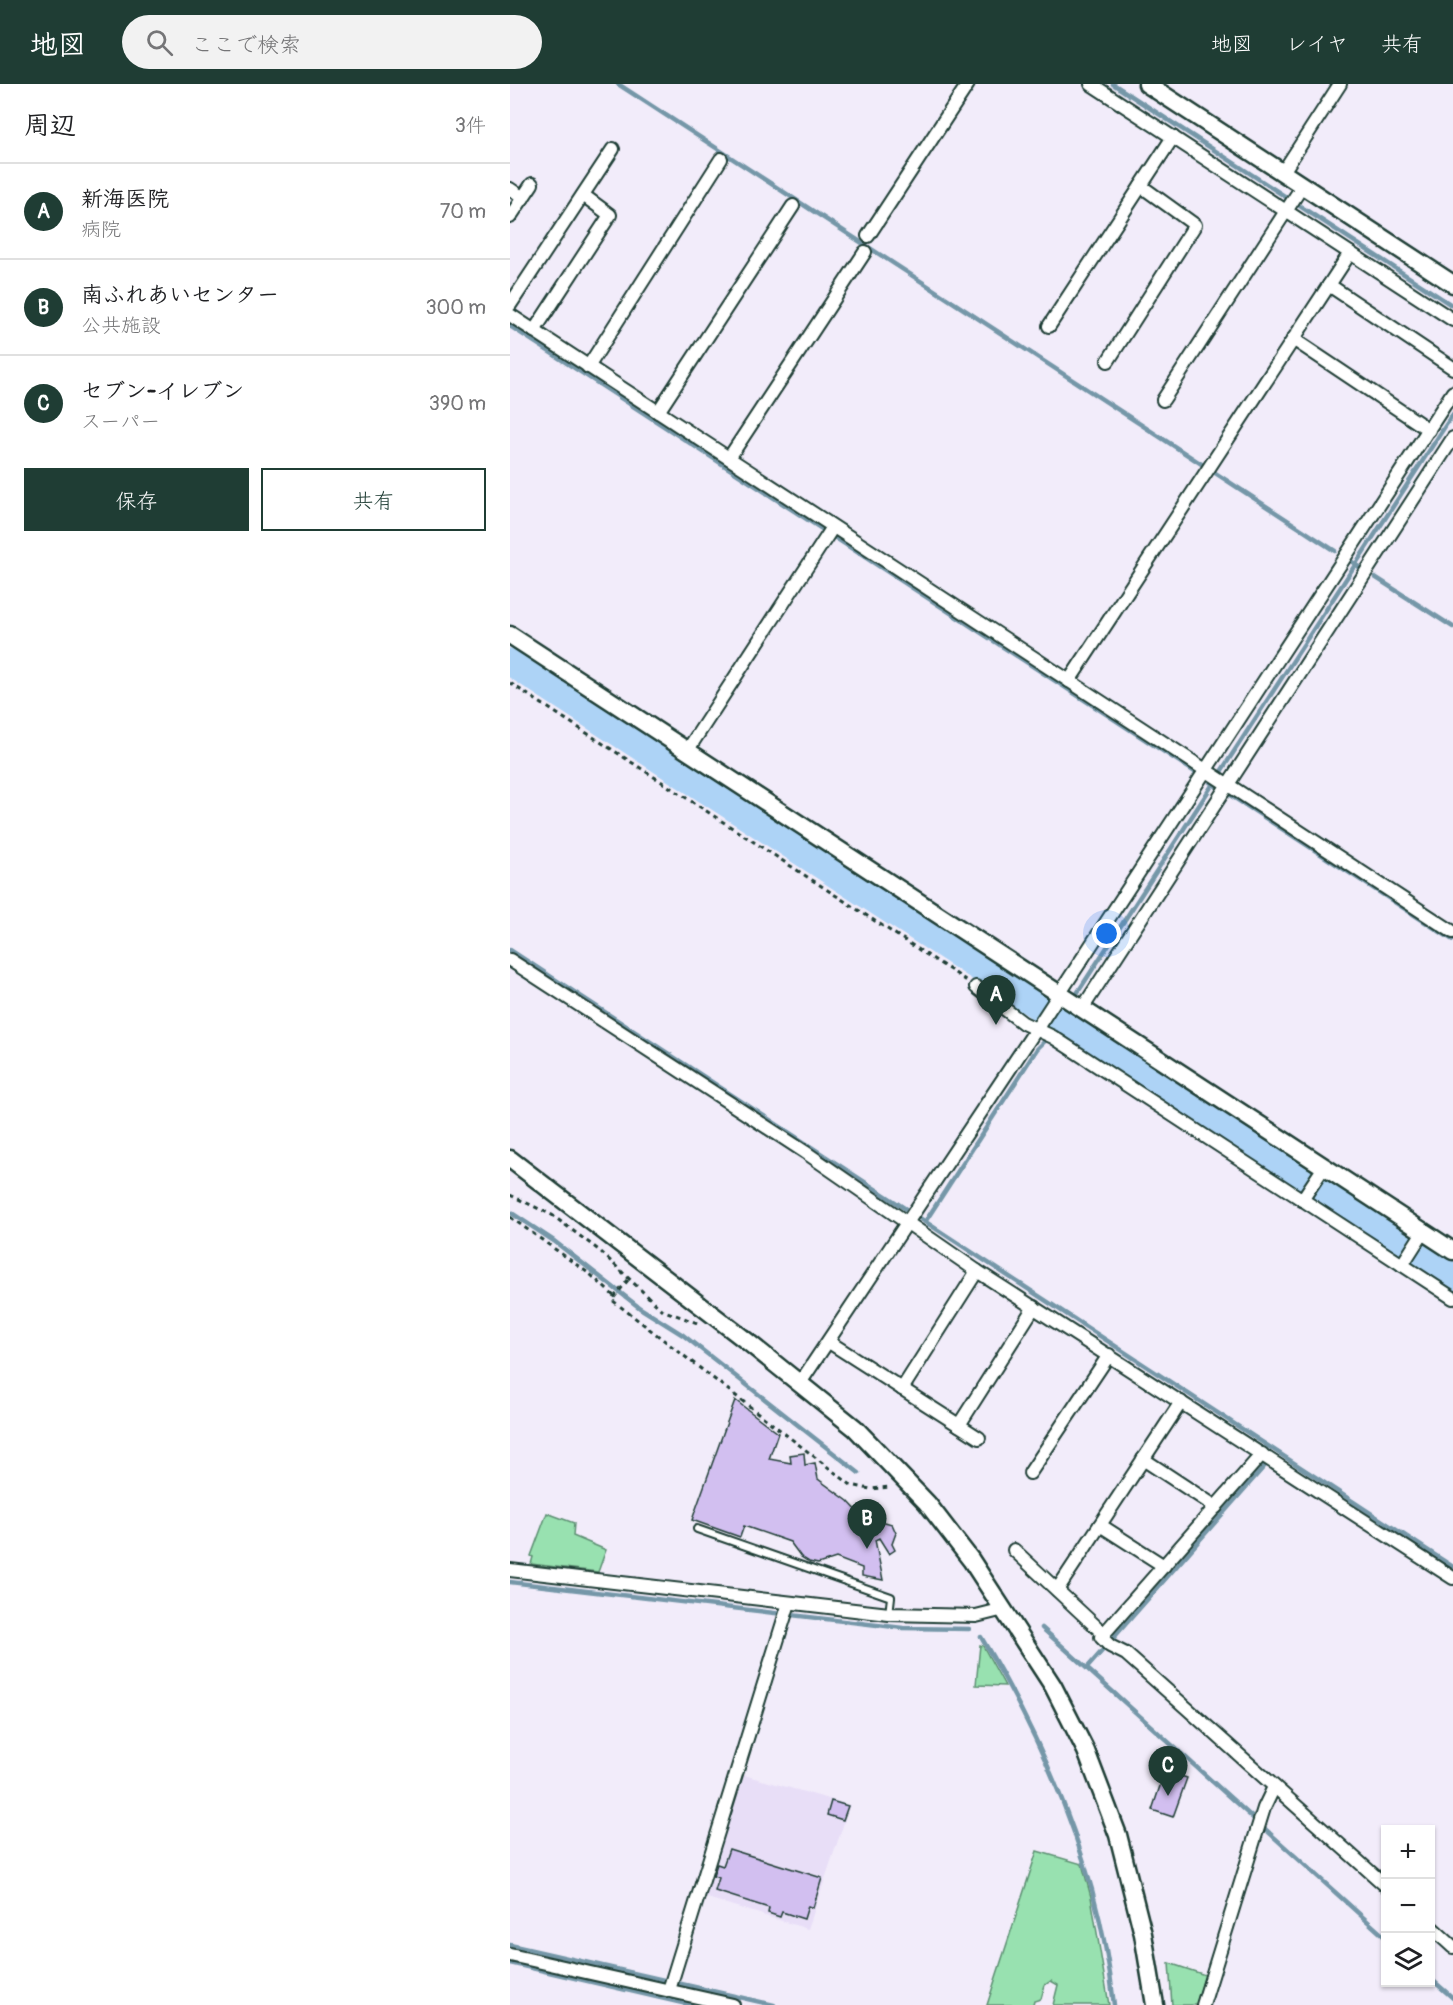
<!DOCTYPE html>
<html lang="ja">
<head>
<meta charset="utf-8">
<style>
	:root { --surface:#fff; --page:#f2f2f2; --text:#202124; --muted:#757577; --line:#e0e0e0; --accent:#1f3d34 }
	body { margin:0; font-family:Pangolin,"Klee One",sans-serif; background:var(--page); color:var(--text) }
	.controls { position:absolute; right:18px; bottom:18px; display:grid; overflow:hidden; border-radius:0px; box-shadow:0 2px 4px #0004 }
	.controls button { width:54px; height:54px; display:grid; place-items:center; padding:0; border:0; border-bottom:2px solid var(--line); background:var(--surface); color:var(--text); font:30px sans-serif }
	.you { position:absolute; left:597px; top:850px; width:21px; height:21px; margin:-15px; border:4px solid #fff; border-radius:50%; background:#1a73e8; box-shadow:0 0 0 9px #1a73e833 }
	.badge { display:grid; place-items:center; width:39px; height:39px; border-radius:50%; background:var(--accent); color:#fff; font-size:20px; font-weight:700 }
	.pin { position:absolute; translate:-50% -50px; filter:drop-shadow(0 2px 3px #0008) }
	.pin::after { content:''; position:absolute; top:32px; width:21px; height:18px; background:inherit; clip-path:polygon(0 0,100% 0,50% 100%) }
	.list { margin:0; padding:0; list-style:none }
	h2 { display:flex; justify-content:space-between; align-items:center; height:78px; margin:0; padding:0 24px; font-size:26px }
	h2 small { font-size:20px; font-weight:400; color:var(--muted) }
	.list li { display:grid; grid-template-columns:39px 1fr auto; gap:18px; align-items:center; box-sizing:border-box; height:96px; padding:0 24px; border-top:2px solid var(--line) }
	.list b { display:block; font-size:22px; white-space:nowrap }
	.list p { margin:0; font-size:20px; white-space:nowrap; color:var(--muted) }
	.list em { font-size:20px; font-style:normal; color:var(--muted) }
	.actions { display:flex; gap:12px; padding:18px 24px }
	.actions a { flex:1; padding:14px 0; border:2px solid var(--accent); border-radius:0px; text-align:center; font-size:21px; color:var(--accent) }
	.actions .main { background:var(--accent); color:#fff }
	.icon { flex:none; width:33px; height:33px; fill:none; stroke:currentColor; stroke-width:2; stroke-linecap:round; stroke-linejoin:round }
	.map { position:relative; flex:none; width:943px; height:1921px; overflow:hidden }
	header { display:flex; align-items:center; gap:36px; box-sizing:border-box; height:84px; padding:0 30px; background:var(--accent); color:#fff }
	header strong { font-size:28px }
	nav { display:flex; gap:33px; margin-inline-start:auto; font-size:21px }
	.search { width:420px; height:54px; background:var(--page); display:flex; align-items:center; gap:15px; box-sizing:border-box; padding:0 21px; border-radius:33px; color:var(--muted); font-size:22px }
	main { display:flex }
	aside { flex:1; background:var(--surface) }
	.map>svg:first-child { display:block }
</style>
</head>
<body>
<header>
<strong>地図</strong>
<div class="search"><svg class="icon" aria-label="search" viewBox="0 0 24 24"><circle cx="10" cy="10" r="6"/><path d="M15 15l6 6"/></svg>ここで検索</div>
<nav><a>地図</a><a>レイヤ</a><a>共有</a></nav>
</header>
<main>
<aside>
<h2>周辺<small>3件</small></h2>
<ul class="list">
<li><span class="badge">A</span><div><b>新海医院</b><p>病院</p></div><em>70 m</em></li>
<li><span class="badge">B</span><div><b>南ふれあいセンター</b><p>公共施設</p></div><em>300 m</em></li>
<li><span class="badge">C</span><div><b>セブン-イレブン</b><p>スーパー</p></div><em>390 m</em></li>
</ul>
<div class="actions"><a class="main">保存</a><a>共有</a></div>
</aside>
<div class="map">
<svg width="943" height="1921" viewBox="0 0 943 1921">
	<rect width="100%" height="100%" fill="#f2ecfa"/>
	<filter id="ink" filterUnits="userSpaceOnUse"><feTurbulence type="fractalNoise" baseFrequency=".0167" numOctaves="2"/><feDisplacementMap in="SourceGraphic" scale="12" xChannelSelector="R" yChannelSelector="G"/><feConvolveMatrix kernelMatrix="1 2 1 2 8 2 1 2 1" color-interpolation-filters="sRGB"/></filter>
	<g filter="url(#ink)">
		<path fill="#e8def7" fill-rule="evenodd" d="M234,1691L340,1721L298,1845L194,1813ZM321,1717L337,1722L333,1736L317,1731ZM219,1765L312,1794L303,1823L298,1822L293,1835L272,1828L269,1833L258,1829L259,1824L209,1794L207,1780L213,1782Z"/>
		<g fill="#98e1b0" stroke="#5c8f72" stroke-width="1.5">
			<path d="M37,1429L64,1439L63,1452L96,1466L88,1488L21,1480L23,1473L21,1472Z"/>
			<path d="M470,1561L473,1562L495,1602L466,1601Z"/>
			<path d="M527,1767L572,1780L581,1813L599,1921H543L548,1901L541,1897L535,1901L531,1915L524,1917L523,1921H477Z"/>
			<path d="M659,1879L695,1891L686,1921H662Z"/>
		</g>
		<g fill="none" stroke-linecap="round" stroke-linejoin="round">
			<g stroke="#7497a8" stroke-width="4.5">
				<path d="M108,0L825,467"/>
				<path d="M603,0L943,222"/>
				<path d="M0,242L685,688"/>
				<path d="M841,477L849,483"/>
				<path d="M865,493L943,543"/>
				<path d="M700,698L943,856"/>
				<path d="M0,866L943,1483"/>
				<path d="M566,911L943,330"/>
				<path d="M552,938L557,931"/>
				<path d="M542,945L549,936"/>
				<path d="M0,1128L44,1157L130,1224L173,1251L349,1389"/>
				<path d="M415,1138L527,965L534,958"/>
				<path d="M0,1498L393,1544L459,1545"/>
				<path d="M532,1544L876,1854"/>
				<path d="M471,1553C539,1667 590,1789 604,1921"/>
				<path d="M577,1584L759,1377"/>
				<path d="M0,1861L264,1921"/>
				<path d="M0,1879L181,1921"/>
				<path d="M920,1894L943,1914"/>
			</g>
			<path stroke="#add3f6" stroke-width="27" d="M0,578L943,1193"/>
		</g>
		<g fill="#d2bff0" stroke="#1f3d34" stroke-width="1.5">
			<path d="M225,1316L268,1349L259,1375L281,1379L280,1371L294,1369L295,1381L305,1379L308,1395L338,1417L351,1431L362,1450L366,1449L357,1435L364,1431L368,1436L382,1440L386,1449L382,1460L385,1466L379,1470L369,1454L365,1456L373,1496L352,1492V1484L326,1474L308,1480L299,1478L291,1473L280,1458L234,1442L230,1453L182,1436Z"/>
			<path d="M655,1687L677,1694L663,1733L642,1726Z"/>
			<path d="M321,1717L338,1722L333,1736L317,1731Z"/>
			<path d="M219,1765L312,1794L303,1824L298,1822L294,1835L272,1828L270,1833L258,1829L259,1824L205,1807L209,1794L203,1792L207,1780L213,1782Z"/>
		</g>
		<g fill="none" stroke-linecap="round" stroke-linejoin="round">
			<defs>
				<path id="lane" d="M187,1445L381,1513L379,1530"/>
				<g id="street">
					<path d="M581,0L943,236"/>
					<path d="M773,88L830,0"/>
					<path d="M0,105L13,114"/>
					<path d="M0,133L22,100"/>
					<path d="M358,152L458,0"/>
					<path d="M819,201L943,284"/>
					<path d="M0,221L103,65"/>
					<path d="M0,231L943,848"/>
					<path d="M539,242L663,53"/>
					<path d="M24,247L100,131L73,111"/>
					<path d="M783,255L919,346"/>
					<path d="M598,277L685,141L631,102"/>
					<path d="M78,283L211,75"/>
					<path d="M653,316L793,101"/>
					<path d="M148,328L283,122"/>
					<path d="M219,374L355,168"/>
					<path d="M559,597L840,169"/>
					<path d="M177,667L323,443"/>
					<path d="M0,876L295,1068L467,1187L943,1494"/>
					<path d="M466,903L513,939L543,953L943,1214"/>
					<path d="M572,925L943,354"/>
					<path d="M792,1116L814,1083"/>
					<path d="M892,1181L913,1148"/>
					<path d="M319,1258L469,1354"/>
					<path d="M290,1299L525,947L943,308"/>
					<path d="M392,1305L467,1187"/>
					<path d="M449,1341L524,1223"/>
					<path d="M752,1370L591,1553L600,1562L616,1570L876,1802"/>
					<path d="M633,1375L706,1423"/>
					<path d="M520,1389L599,1271"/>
					<path d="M590,1441L654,1482"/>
					<path d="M504,1466L594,1550"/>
					<path d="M0,1486L379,1530L466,1532L494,1525"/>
					<path d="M547,1506L671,1318"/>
					<path d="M920,1842L943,1863"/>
					<path d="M0,1871L223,1921"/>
					<path d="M159,1906L279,1519"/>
					<path d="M693,1921L754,1724L764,1703"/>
				</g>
				<g id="secondary">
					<path d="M637,0L943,200"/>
					<path d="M0,551L943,1167"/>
					<path d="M0,1075L238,1258L345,1344L417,1419L461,1476L543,1602L576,1667L608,1751L633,1850L645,1921"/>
				</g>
			</defs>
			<use href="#lane" stroke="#1f3d34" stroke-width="10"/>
			<use href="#street" stroke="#1f3d34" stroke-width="16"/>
			<use href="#secondary" stroke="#1f3d34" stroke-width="21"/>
			<g stroke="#1f3d34" stroke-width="3" stroke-dasharray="4.5 4.5" stroke-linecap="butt">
				<path d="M0,599L457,897"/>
				<path d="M0,1111L42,1131L90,1167L152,1226L190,1240"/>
				<path d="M0,1133L81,1191L105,1213"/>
				<path d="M118,1196L102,1216L341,1401L360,1405L381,1403"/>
			</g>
			<use href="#lane" stroke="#fff" stroke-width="6"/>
			<use href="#street" stroke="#fff" stroke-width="12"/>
			<use href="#secondary" stroke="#fff" stroke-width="16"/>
		</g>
	</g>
</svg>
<div class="controls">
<button>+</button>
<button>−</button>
<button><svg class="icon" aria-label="layers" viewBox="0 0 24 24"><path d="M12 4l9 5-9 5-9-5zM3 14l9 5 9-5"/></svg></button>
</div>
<div class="you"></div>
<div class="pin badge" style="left:486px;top:941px">A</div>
<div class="pin badge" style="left:357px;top:1465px">B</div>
<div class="pin badge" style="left:658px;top:1712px">C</div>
</div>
</main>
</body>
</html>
